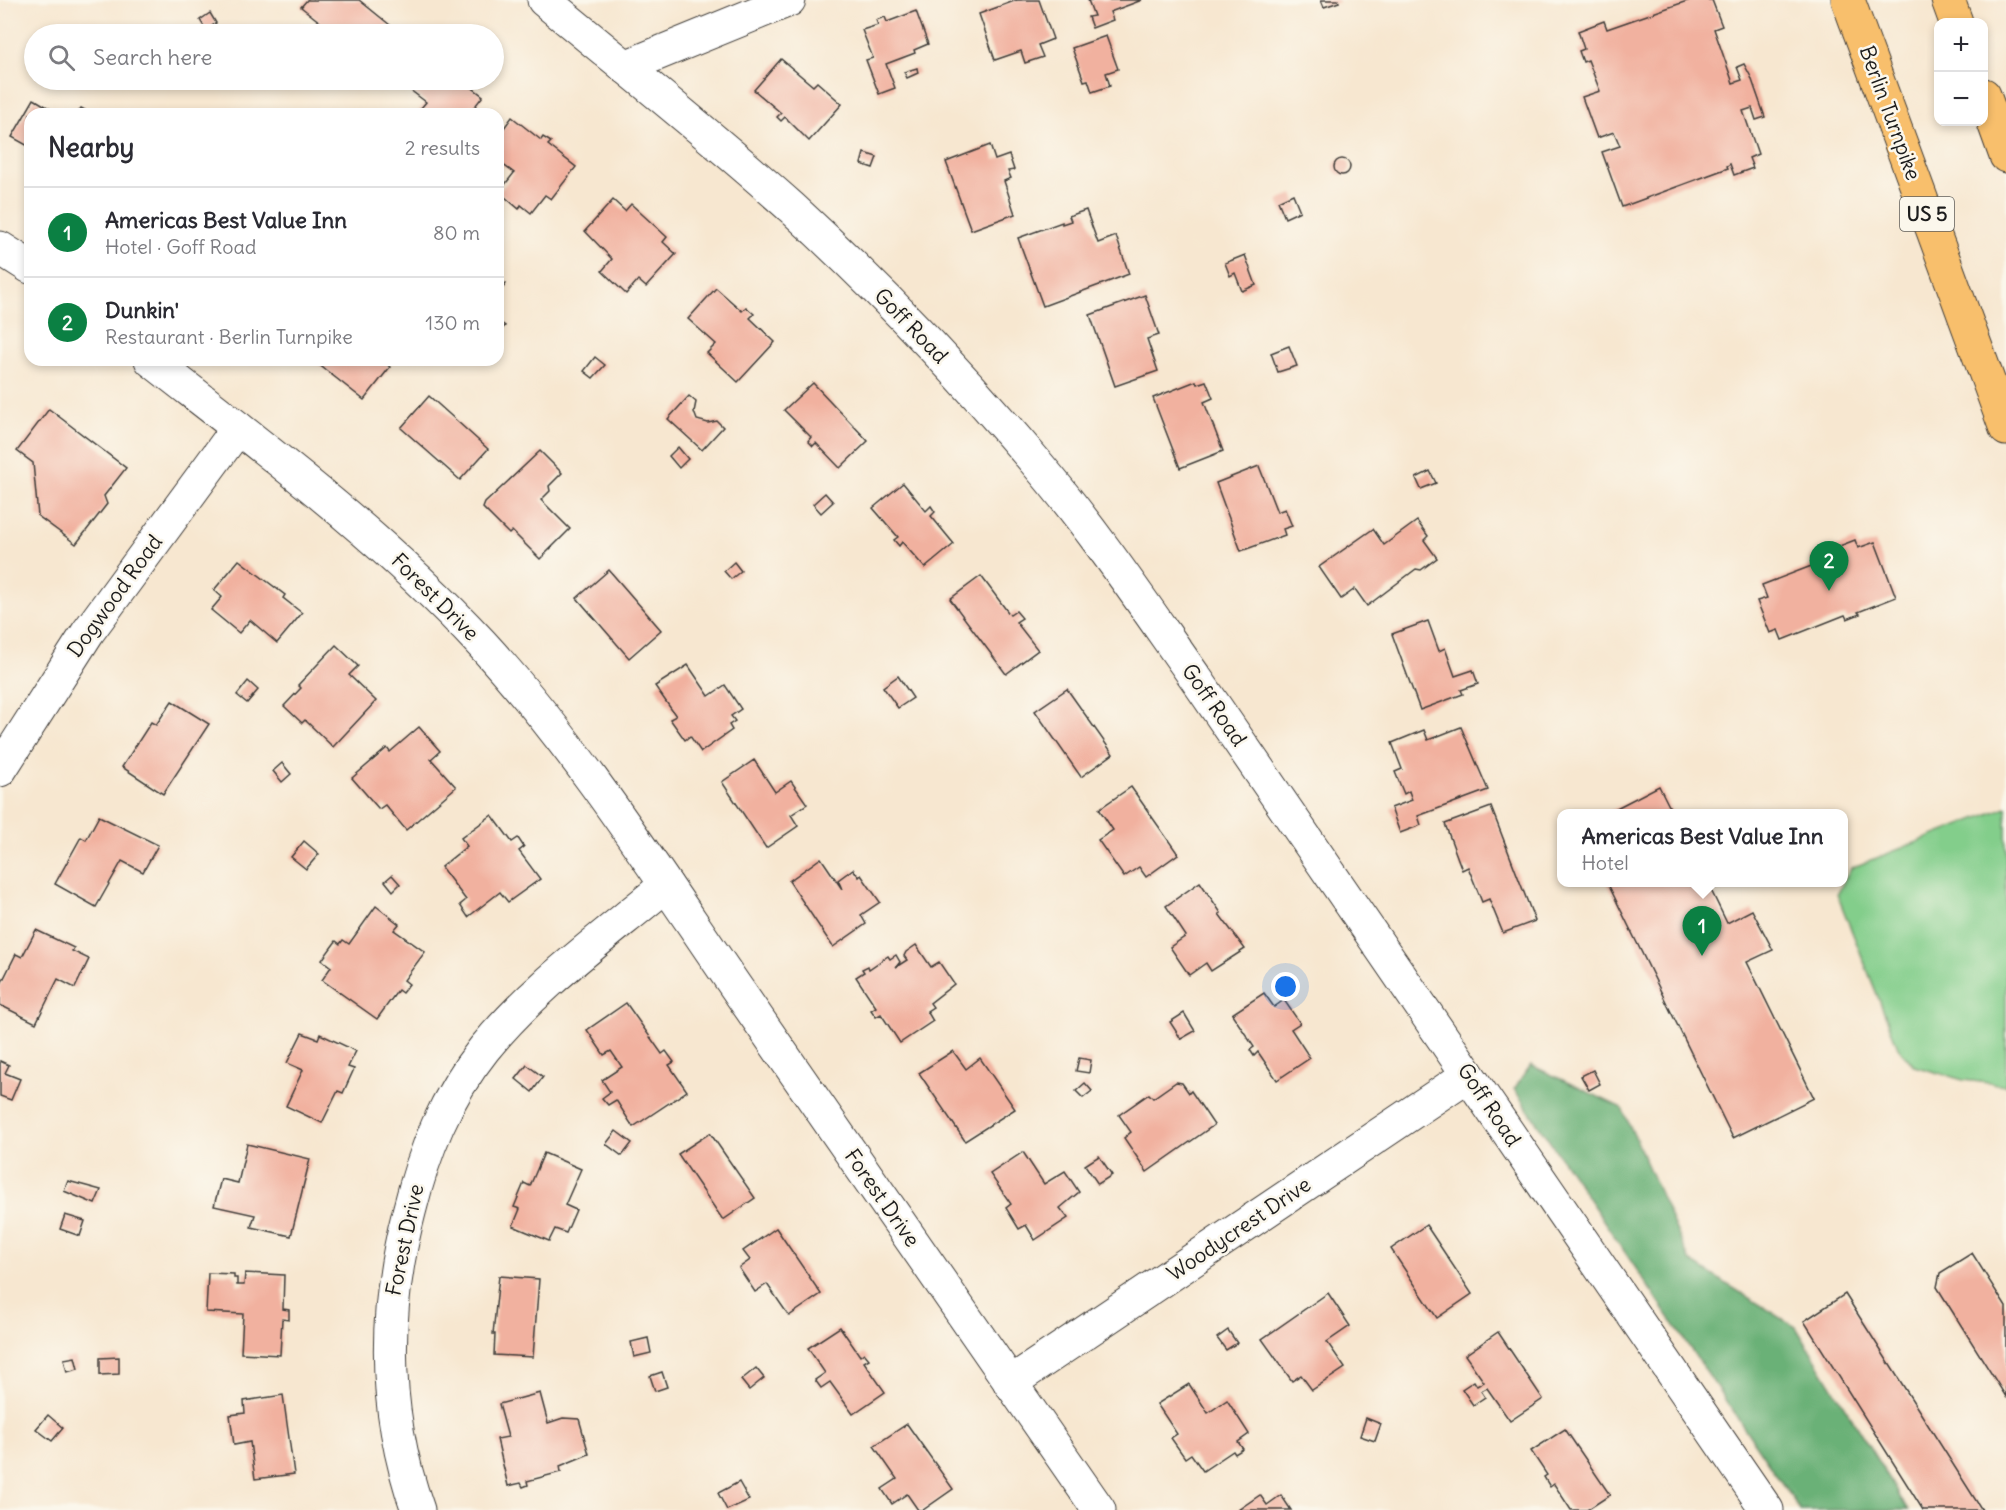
<!DOCTYPE html>
<html lang="en">
<head>
<meta charset="utf-8">
<style>
	:root { --surface:#fff; --page:#f7f7f7; --text:#2b2b33; --muted:#7c7c81; --line:#e1e1e2; --accent:#0b8043 }
	body { margin:0; font-family:Delius,sans-serif; background:var(--page); color:var(--text) }
	.controls { position:absolute; right:18px; top:18px; display:grid; overflow:hidden; border-radius:12px; box-shadow:0 3px 9px #0003 }
	.controls button { width:54px; height:54px; display:grid; place-items:center; padding:0; border:0; border-bottom:2px solid var(--line); background:var(--surface); color:var(--text); font:30px sans-serif }
	.you { position:absolute; left:1286px; top:987px; width:21px; height:21px; margin:-15px; border:4px solid #fff; border-radius:50%; background:#1a73e8; box-shadow:0 0 0 9px #1a73e833 }
	.badge { display:grid; place-items:center; width:39px; height:39px; border-radius:50%; background:var(--accent); color:#fff; font-size:20px; font-weight:700 }
	.pin { position:absolute; translate:-50% -50px; filter:drop-shadow(0 2px 3px #0008) }
	.pin::after { content:''; position:absolute; top:32px; width:21px; height:18px; background:inherit; clip-path:polygon(0 0,100% 0,50% 100%) }
	.popup { position:absolute; left:1557px; top:809px; width:291px; height:78px; box-sizing:border-box; display:grid; place-content:center; border-radius:12px; background:var(--surface); filter:drop-shadow(0 2px 4px #0005); font-size:20px; white-space:nowrap; color:var(--muted) }
	.popup b { font-size:22px; color:var(--text) }
	.popup::after { content:''; position:absolute; left:50%; top:100%; margin-left:-12px; border:12px solid transparent; border-top-color:var(--surface) }
	.list { margin:0; padding:0; list-style:none }
	h2 { display:flex; justify-content:space-between; align-items:center; height:78px; margin:0; padding:0 24px; font-size:26px }
	h2 small { font-size:20px; font-weight:400; color:var(--muted) }
	.list li { display:grid; grid-template-columns:39px 1fr auto; gap:18px; align-items:center; box-sizing:border-box; height:90px; padding:0 24px; border-top:2px solid var(--line) }
	.list b { display:block; font-size:22px; white-space:nowrap }
	.list p { margin:0; font-size:20px; white-space:nowrap; color:var(--muted) }
	.list em { font-size:20px; font-style:normal; color:var(--muted) }
	.icon { flex:none; width:33px; height:33px; fill:none; stroke:currentColor; stroke-width:2; stroke-linecap:round; stroke-linejoin:round }
	.map { position:relative; flex:none; width:2006px; height:1510px; overflow:hidden }
	.search { position:absolute; background:var(--surface); box-shadow:0 3px 9px #0003; left:24px; top:24px; width:480px; height:66px; display:flex; align-items:center; gap:15px; box-sizing:border-box; padding:0 21px; border-radius:33px; color:var(--muted); font-size:22px }
	.panel { position:absolute; background:var(--surface); box-shadow:0 3px 9px #0003; left:24px; top:108px; width:480px; height:258px; border-radius:18px }
	.map>svg:first-child { display:block }
</style>
</head>
<body>
<div class="map">
<svg width="2006" height="1510" viewBox="0 0 2006 1510">
	<rect width="100%" height="100%" fill="#fbf7ec"/>
	<filter id="ink" filterUnits="userSpaceOnUse"><feTurbulence type="fractalNoise" baseFrequency=".0167" numOctaves="2"/><feDisplacementMap in="SourceGraphic" scale="12" xChannelSelector="R" yChannelSelector="G"/><feConvolveMatrix kernelMatrix="1 2 1 2 8 2 1 2 1" color-interpolation-filters="sRGB"/></filter>
	<filter id="wash" filterUnits="userSpaceOnUse"><feTurbulence type="fractalNoise" baseFrequency=".008" numOctaves="4" result="noise"/><feDisplacementMap in="SourceGraphic" scale="24" xChannelSelector="R" yChannelSelector="G"/><feGaussianBlur stdDeviation="1.35" result="paint"/><feColorMatrix in="noise" values="0 0 0 0 0 0 0 0 0 0 0 0 0 0 0 0 0 1.4 0 .05"/><feComposite in="paint" operator="in"/></filter>
	<g filter="url(#wash)">
		<rect width="100%" height="100%" fill="#f7e7d0"/>
		<path fill="#83ce8b" stroke="#507554" stroke-width="1.5" d="M2006,807V1085L1963,1080L1914,1066L1898,1047L1837,894L1851,868Z"/>
		<path fill="#6ab177" stroke="#43664a" stroke-width="1.5" d="M1531,1065L1622,1108L1690,1261L1796,1327L1908,1510H1800L1514,1089Z"/>
		<g id="blocks">
			<g fill="#f1b19f">
				<path d="M307,0H359L390,25L382,34H323L315,28L320,22L301,7Z"/>
				<path d="M1017,0H1039L1053,39L1038,45L1043,57L1025,63L1021,51L995,60L979,14Z"/>
				<path d="M1088,0H1142L1110,12L1113,20L1092,28L1088,17L1094,16Z"/>
				<path d="M1321,0H1338L1339,2L1324,7Z"/>
				<path d="M1690,0H1712L1722,26L1714,29L1733,83L1742,80L1737,67L1744,64L1751,77L1765,117L1756,120L1752,108L1743,111L1758,154L1749,158L1753,168L1734,175L1730,164L1727,166L1728,168L1622,207L1602,152L1620,146L1614,132L1597,138L1582,97L1600,91L1588,60L1583,62L1579,51L1584,49L1578,31L1604,21L1607,29Z"/>
				<path d="M916,11L928,44L914,50L915,53L886,64L895,88L879,94L866,60L873,58L862,30L878,25L876,20L885,17L887,22Z"/>
				<path d="M210,13L216,23L206,30L200,20Z"/>
				<path d="M1106,36L1118,69L1106,73L1110,86L1092,92L1088,80L1084,81L1072,48Z"/>
				<path d="M781,59L813,86L817,82L842,104L809,141L785,117L781,121L777,117L781,113L754,90Z"/>
				<path d="M917,68L918,73L907,78L904,72Z"/>
				<path d="M397,80H462L483,96L469,114H416L426,102Z"/>
				<path d="M34,99L59,114H30V147L12,137Z"/>
				<path d="M81,108L92,114H77Z"/>
				<path d="M512,117L541,140L543,137L551,142L548,145L576,167L551,199L545,195L531,213L521,205L519,209L499,192L514,173L498,161V136Z"/>
				<path d="M990,145L995,160L1009,155L1014,170L1008,171L1011,178L1004,181L1015,214L971,230L946,162Z"/>
				<path d="M864,153L877,157L873,168L861,164Z"/>
				<circle cx="1342" cy="167" r="8"/>
				<path d="M1293,194L1300,211L1285,218L1278,201Z"/>
				<path d="M613,200L625,211L631,204L667,237L663,242L676,254L646,287L638,280L626,294L602,271L612,259L585,231Z"/>
				<path d="M1086,210L1098,243L1116,236L1129,274L1043,306L1018,238L1062,222V224L1071,221L1069,216Z"/>
				<path d="M1245,255L1256,285L1242,291L1235,273L1230,276L1225,263Z"/>
				<path d="M498,278L506,284L498,294Z"/>
				<path d="M716,288L742,311L746,307L754,314L750,318L775,342L738,382L707,353L716,344L688,319Z"/>
				<path d="M1145,295L1159,335L1147,339L1158,371L1115,386L1090,315Z"/>
				<path d="M498,321L505,326L498,334Z"/>
				<path d="M1289,346L1297,366L1278,372L1271,353Z"/>
				<path d="M595,357L605,365L593,378L584,371Z"/>
				<path d="M313,360H382L390,367L364,400Z"/>
				<path d="M1196,381L1197,384L1206,381L1213,398L1204,402L1223,451L1180,468L1153,398Z"/>
				<path d="M813,383L868,441L840,468L816,443L813,446L808,441L811,437L784,410Z"/>
				<path d="M429,396L488,449L460,480L401,428Z"/>
				<path d="M689,396L696,402L694,412L697,420L708,423L717,421L723,427L702,450L668,419Z"/>
				<path d="M49,409L126,468L104,496L107,504L76,544L38,516L33,463L17,451Z"/>
				<path d="M678,447L688,459L679,468L669,456Z"/>
				<path d="M540,451L562,473L549,486L550,491L541,500L570,529L540,559L512,531L509,534L483,508L485,503Z"/>
				<path d="M1259,466L1277,512L1285,509L1292,526L1283,529L1285,535L1241,551L1216,483Z"/>
				<path d="M1430,471L1436,483L1421,489L1416,478Z"/>
				<path d="M903,483L926,511L931,506L935,512L931,516L954,544L925,568L902,542L899,546L894,540L898,537L873,508Z"/>
				<path d="M825,493L833,502L821,513L813,504Z"/>
				<path d="M1417,521L1428,536L1424,540L1437,558L1421,570L1416,569L1367,606L1355,589L1341,599L1319,567L1373,529L1384,545Z"/>
				<path d="M1855,540L1858,548L1875,542L1896,597L1858,612L1860,614L1847,619L1845,615L1782,640L1778,630L1770,633L1757,601L1767,598L1762,585L1814,565L1811,557Z"/>
				<path d="M239,560L285,595L283,598L302,613L277,643L250,620L239,633L211,610L222,597L214,590Z"/>
				<path d="M734,562L741,571L731,579L724,571Z"/>
				<path d="M609,570L661,630L629,658L577,598Z"/>
				<path d="M981,576L1010,615L1016,611L1022,618L1016,622L1038,650L1006,674L950,599Z"/>
				<path d="M1428,621L1439,651L1445,648L1455,676L1473,670L1478,684L1461,690L1463,694L1420,710L1392,634Z"/>
				<path d="M336,645L358,666L349,675L376,701L333,747L305,720L302,723L284,706L301,688L298,685Z"/>
				<path d="M688,665L709,696L725,685L741,709L731,716L735,721L729,725L732,730L701,752L690,736L685,740L670,719L676,716L655,686Z"/>
				<path d="M898,676L913,698L898,708L883,687Z"/>
				<path d="M248,681L258,690L247,703L237,695Z"/>
				<path d="M1067,689L1113,754L1081,777L1035,711Z"/>
				<path d="M172,701L209,724L163,794L122,767L151,722L156,725Z"/>
				<path d="M419,727L440,751L431,759L456,787L406,830L385,805L379,809L352,778L387,748L390,752Z"/>
				<path d="M1461,727L1488,790L1418,816L1421,825L1400,833L1391,808L1412,800L1409,791L1404,794L1395,772L1402,769L1392,743L1424,730L1428,740Z"/>
				<path d="M754,760L775,792L791,781L807,804L791,815L798,826L766,848L722,782Z"/>
				<path d="M282,763L291,774L282,782L273,771Z"/>
				<path d="M1659,786L1673,814H1605Z"/>
				<path d="M1131,787L1178,854L1146,877L1139,867L1124,877L1098,840L1113,830L1099,809Z"/>
				<path d="M1491,807L1535,921L1503,933L1489,899L1482,902L1468,867L1462,870L1445,824Z"/>
				<path d="M492,815L512,842L518,838L524,847L519,851L540,879L508,902L500,892L468,917L460,905L466,900L441,867L467,846L461,838Z"/>
				<path d="M99,816L158,845L143,872L122,861L96,907L55,884L81,837L86,840Z"/>
				<path d="M304,841L319,854L306,869L291,857Z"/>
				<path d="M821,858L842,889L838,880L853,869L859,877L861,875L880,902L861,915L866,924L833,947L789,881Z"/>
				<path d="M392,875L400,884L393,891L385,881Z"/>
				<path d="M1200,882L1221,913L1219,914L1245,949L1211,971L1206,963L1189,975L1170,947L1186,936L1166,906Z"/>
				<path d="M1607,882H1707L1727,923L1752,910L1773,950L1747,962L1814,1098L1733,1138Z"/>
				<path d="M376,906L399,924L394,930L425,952L404,980L409,984L402,993L398,990L377,1019L322,980L331,967L322,960L336,941L340,944L343,940L349,944Z"/>
				<path d="M36,930L74,948L72,951L89,959L75,988L58,979L36,1023L0,1005V986L16,954L22,957Z"/>
				<path d="M916,945L931,967L939,962L954,984L930,1003L933,1007L927,1011L933,1021L900,1043L881,1014L876,1017L871,1010L876,1007L856,977L864,972L862,969L868,966L869,969L888,956L890,959L896,955L900,962L896,967L907,960L904,956L906,952Z"/>
				<path d="M1264,993L1274,1007L1284,1000L1300,1023L1291,1029L1310,1058L1277,1080L1258,1052L1254,1056L1250,1050L1254,1047L1232,1014Z"/>
				<path d="M626,1003L662,1054L666,1051L674,1062L669,1065L687,1091L633,1127L616,1100L608,1105L602,1098L610,1092L602,1080L622,1067L611,1051L604,1055L587,1030Z"/>
				<path d="M1184,1013L1195,1031L1181,1039L1170,1022Z"/>
				<path d="M302,1033L318,1039L320,1034L356,1051L348,1067L354,1069L343,1093L338,1091L322,1123L286,1106L303,1070L287,1063Z"/>
				<path d="M953,1051L966,1069L980,1058L1015,1109L965,1141L919,1073Z"/>
				<path d="M1079,1058L1091,1060L1089,1073L1076,1071Z"/>
				<path d="M0,1061L9,1065L5,1073L20,1079L11,1100L0,1096Z"/>
				<path d="M527,1065L543,1077L532,1092L516,1079Z"/>
				<path d="M1593,1070L1600,1084L1589,1090L1581,1076Z"/>
				<path d="M1176,1082L1182,1083L1189,1093L1191,1091L1214,1125L1147,1172L1124,1138L1131,1132L1119,1115L1149,1094L1153,1098Z"/>
				<path d="M1085,1083L1092,1091L1083,1098L1076,1091Z"/>
				<path d="M616,1131L632,1143L622,1156L606,1144Z"/>
				<path d="M710,1133L755,1198L723,1220L678,1154Z"/>
				<path d="M247,1144L310,1159L291,1236L251,1227L255,1215L214,1206L221,1179L238,1183Z"/>
				<path d="M1023,1152L1044,1184L1065,1171L1079,1192L1060,1208L1068,1218L1035,1240L1026,1225L1019,1229L1006,1208L1011,1204L990,1174Z"/>
				<path d="M544,1153L581,1169L565,1205L576,1210L566,1233L555,1229L549,1241L513,1226L520,1209L514,1207L524,1183L530,1186Z"/>
				<path d="M1099,1156L1112,1175L1098,1184L1085,1165Z"/>
				<path d="M68,1181L101,1190L95,1204L64,1191Z"/>
				<path d="M65,1215L85,1221L80,1236L60,1229Z"/>
				<path d="M1426,1225L1472,1294L1437,1318L1391,1249Z"/>
				<path d="M776,1228L821,1294L789,1316L767,1284L755,1292L739,1268L750,1260L743,1251Z"/>
				<path d="M1972,1253L2006,1307V1397L1937,1287L1940,1273Z"/>
				<path d="M208,1273L234,1274V1278H237V1285H244L245,1273L284,1275L283,1309L289,1310V1320L282,1319L280,1355L241,1353L243,1314L206,1312Z"/>
				<path d="M499,1276L539,1279L533,1357L494,1355L495,1334H493Z"/>
				<path d="M1328,1293L1350,1326L1327,1342L1345,1368L1312,1390L1301,1375L1292,1381L1262,1339Z"/>
				<path d="M1845,1294L1982,1510H1923L1804,1321Z"/>
				<path d="M840,1327L860,1356L864,1353L869,1359L864,1362L885,1392L853,1414L830,1382L821,1388L815,1380L825,1373L808,1348Z"/>
				<path d="M1228,1330L1237,1343L1226,1350L1217,1338Z"/>
				<path d="M1498,1332L1543,1399L1510,1421L1487,1388L1481,1391L1485,1397L1473,1405L1462,1389L1474,1381L1477,1386L1484,1382L1465,1355Z"/>
				<path d="M648,1338L651,1353L634,1357L631,1342Z"/>
				<path d="M75,1357L78,1369L67,1372L64,1359Z"/>
				<path d="M119,1357V1374L100,1375V1358Z"/>
				<path d="M756,1368L764,1378L749,1390L741,1380Z"/>
				<path d="M662,1372L667,1387L655,1391L650,1376Z"/>
				<path d="M1189,1384L1208,1413L1227,1400L1249,1434L1238,1442L1243,1449L1235,1454L1233,1451L1203,1471L1191,1454L1185,1458L1171,1438L1177,1434L1157,1404Z"/>
				<path d="M540,1393L548,1423L563,1418L579,1419L589,1454L560,1466L561,1472L527,1481L528,1485L523,1487L521,1483L508,1486L497,1439L508,1437L499,1404Z"/>
				<path d="M283,1395L294,1474L255,1479L250,1442L234,1445L230,1415L245,1413L244,1401Z"/>
				<path d="M48,1415L63,1428L52,1441L36,1429Z"/>
				<path d="M1366,1418L1381,1424L1375,1441L1360,1436Z"/>
				<path d="M907,1424L953,1489L923,1510H918L907,1494L892,1504L882,1489L897,1479L874,1446Z"/>
				<path d="M1565,1429L1610,1495L1587,1510H1571L1554,1484L1550,1487L1544,1477L1547,1475L1531,1451Z"/>
				<path d="M739,1482L749,1500L727,1510L718,1493Z"/>
				<path d="M1260,1495L1267,1505L1281,1495L1291,1510H1238Z"/>
			</g>
		</g>
	</g>
	<g filter="url(#ink)">
		<use href="#blocks" fill-opacity="0" stroke="#3d3a37" stroke-width="1.5"/>
		<g fill="none" stroke-linecap="round" stroke-linejoin="round">
			<defs>
				<g id="minor">
					<path d="M625,67L789,0"/>
					<path d="M0,248L30,267"/>
					<path d="M151,360C266,450 383,537 482,644C581,752 659,876 742,996C861,1167 980,1338 1099,1510"/>
					<path d="M0,770L88,632L238,428"/>
					<path d="M1010,1383L1468,1075"/>
					<path d="M418,1510C383,1412 383,1311 409,1212C424,1151 445,1098 484,1049C535,986 604,937 666,885"/>
				</g>
				<path id="tertiary" d="M544,0C627,69 712,136 792,208C879,288 962,375 1039,466C1096,533 1146,608 1197,680L1767,1510"/>
				<g id="trunk">
					<path d="M1848,0L2006,429"/>
					<path d="M1948,0L1956,22"/>
					<path d="M1984,95L2006,156"/>
				</g>
			</defs>
			<use href="#minor" stroke="#3d3a37" stroke-width="35"/>
			<use href="#tertiary" stroke="#3d3a37" stroke-width="35"/>
			<use href="#trunk" stroke="#3d3a37" stroke-width="35"/>
			<use href="#minor" stroke="#fff" stroke-width="33"/>
			<use href="#tertiary" stroke="#fff" stroke-width="33"/>
			<use href="#trunk" stroke="#f8bf6c" stroke-width="33"/>
		</g>
	</g>
	<g text-anchor="middle" stroke-width="5" stroke-linejoin="round" paint-order="stroke">
		<rect fill="#fbf7ec" stroke="#5f5e5a" stroke-width="1.5" x="1900" y="197" width="54" height="34" rx="4.5"/>
		<g font-size="20" font-weight="bold" fill="#1c1c1c">
			<text x="1927" y="221">US 5</text>
		</g>
		<g font-size="21" fill="#1c1c1c" stroke="#fbf7ec">
			<text transform="translate(1890 113) rotate(70)" y="7">Berlin Turnpike</text>
			<text transform="translate(911 326) rotate(46)" y="7">Goff Road</text>
			<text transform="translate(115 596) rotate(-54)" y="7">Dogwood Road</text>
			<text transform="translate(435 597) rotate(45)" y="7">Forest Drive</text>
			<text transform="translate(1214 705) rotate(55)" y="7">Goff Road</text>
			<text transform="translate(1489 1105) rotate(56)" y="7">Goff Road</text>
			<text transform="translate(882 1198) rotate(55)" y="7">Forest Drive</text>
			<text transform="translate(1239 1229) rotate(-34)" y="7">Woodycrest Drive</text>
			<text transform="translate(405 1240) rotate(-78)" y="7">Forest Drive</text>
		</g>
	</g>
</svg>
<div class="controls">
<button>+</button>
<button>−</button>
</div>
<div class="you"></div>
<div class="pin badge" style="left:1702px;top:956px">1</div>
<div class="popup"><b>Americas Best Value Inn</b>Hotel</div>
<div class="pin badge" style="left:1829px;top:591px">2</div>
<div class="search"><svg class="icon" aria-label="search" viewBox="0 0 24 24"><circle cx="10" cy="10" r="6"/><path d="M15 15l6 6"/></svg>Search here</div>
<section class="panel">
<h2>Nearby<small>2 results</small></h2>
<ul class="list">
<li><span class="badge">1</span><div><b>Americas Best Value Inn</b><p>Hotel · Goff Road</p></div><em>80 m</em></li>
<li><span class="badge">2</span><div><b>Dunkin'</b><p>Restaurant · Berlin Turnpike</p></div><em>130 m</em></li>
</ul>
</section>
</div>
</body>
</html>
